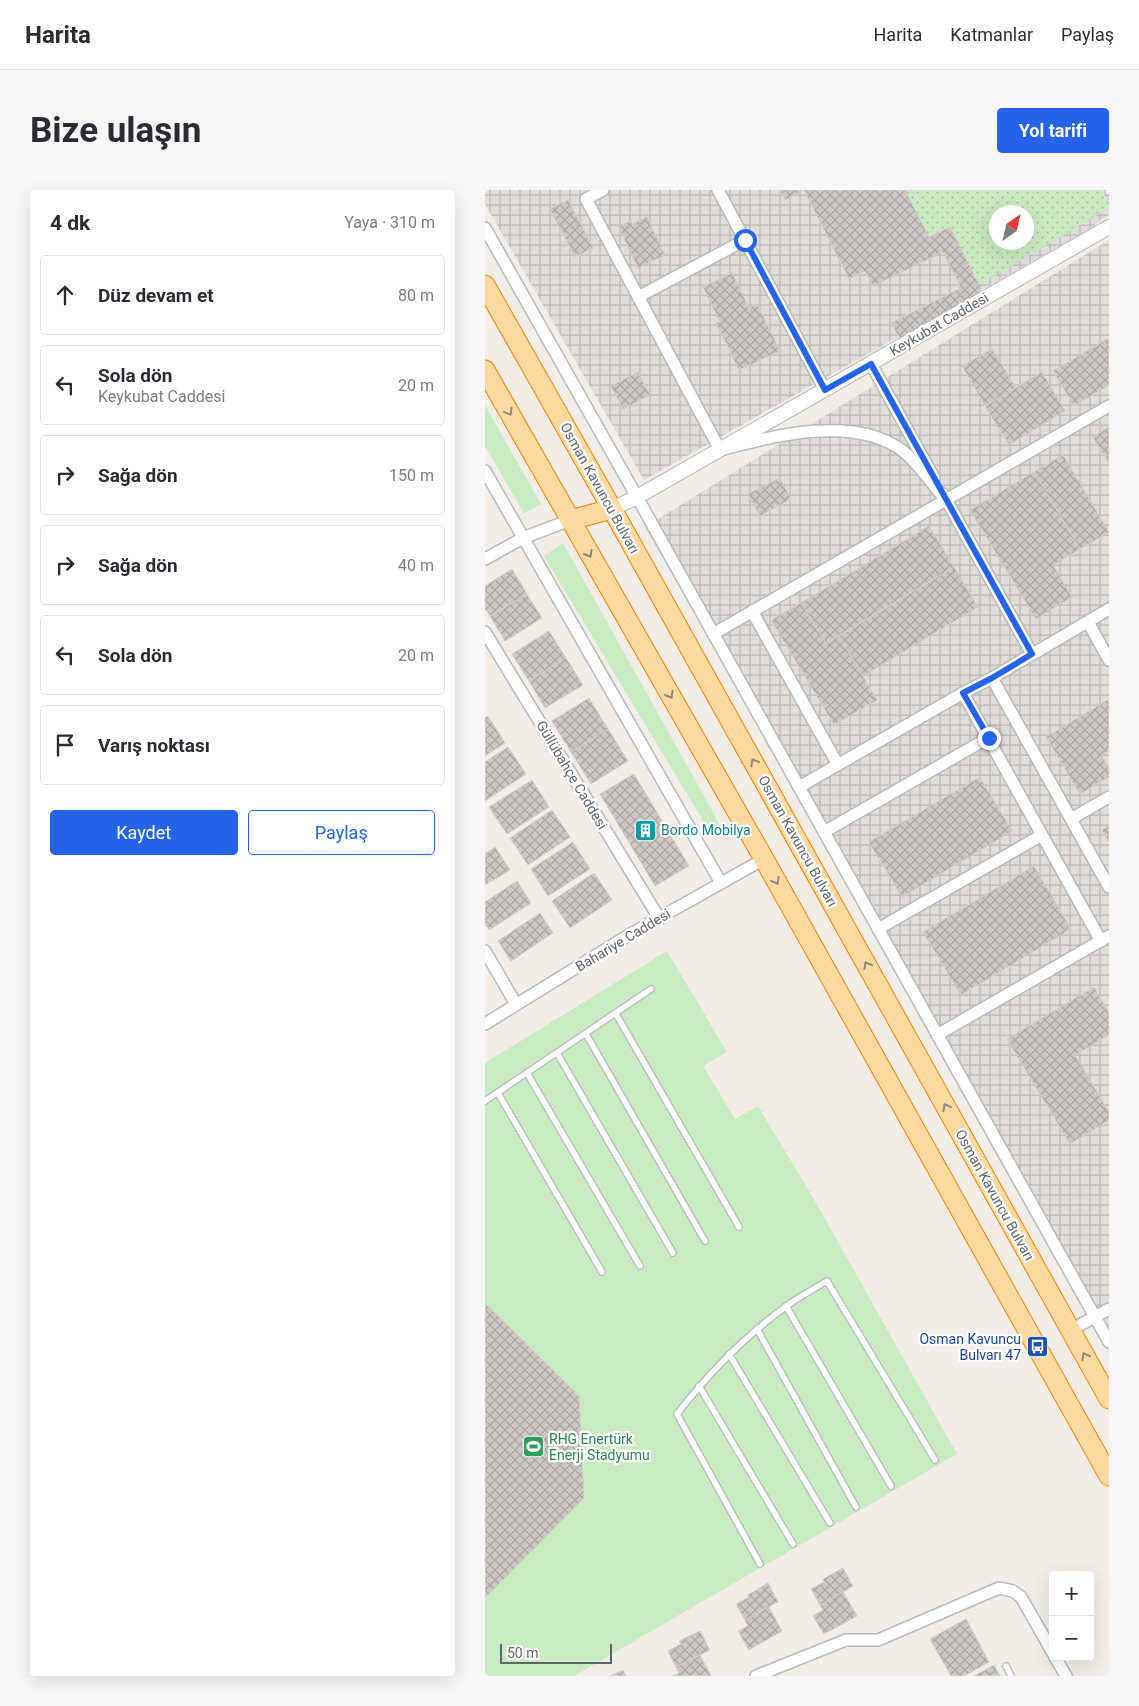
<!DOCTYPE html>
<html lang="tr">
<head>
<meta charset="utf-8">
<style>
	:root { --surface:#fff; --page:#f7f7f7; --text:#2b2b33; --muted:#7c7c81; --line:#e1e1e2; --accent:#2563eb }
	body { margin:0; font-family:Roboto,sans-serif; background:var(--page); color:var(--text) }
	.controls { position:absolute; right:15px; bottom:15px; display:grid; overflow:hidden; border-radius:5px; box-shadow:0 5px 20px #0002 }
	.controls button { width:45px; height:45px; display:grid; place-items:center; padding:0; border:0; border-bottom:1px solid var(--line); background:var(--surface); color:var(--text); font:25px sans-serif }
	.compass { position:absolute; left:504px; top:15px; width:45px; height:45px; border-radius:50%; background:var(--surface); box-shadow:0 5px 20px #0002; rotate:34deg }
	.scale { position:absolute; left:15px; bottom:12px; width:112px; box-sizing:border-box; padding-left:5px; border:2px solid #5e6569; border-top:0; font-size:14px; line-height:18px; white-space:nowrap; color:#5e6569; -webkit-text-stroke:4px #fff; paint-order:stroke }
	.stop { position:absolute; width:15px; height:15px; margin:-11px; border:4px solid #2563eb; border-radius:50%; background:#fff }
	.stop.end { background:#2563eb; border-color:#fff; box-shadow:0 1px 5px #0008 }
	.list { margin:0; padding:0; list-style:none }
	h2 { display:flex; justify-content:space-between; align-items:center; height:65px; margin:0; padding:0 20px; font-size:21px }
	h2 small { font-size:16px; font-weight:400; color:var(--muted) }
	.list li { display:grid; grid-template-columns:32px 1fr auto; gap:15px; align-items:center; box-sizing:border-box; height:80px; margin:0 10px 10px; padding:0 10px; border:1px solid var(--line); border-radius:5px }
	.list b { display:block; font-size:19px; white-space:nowrap }
	.list p { margin:0; font-size:16px; white-space:nowrap; color:var(--muted) }
	.list em { font-size:16px; font-style:normal; color:var(--muted) }
	.actions { display:flex; gap:10px; padding:15px 20px }
	.actions a { flex:1; padding:11px 0; border:1px solid var(--accent); border-radius:5px; text-align:center; font-size:18px; color:var(--accent) }
	.actions .main { background:var(--accent); color:#fff }
	.icon { flex:none; width:28px; height:28px; fill:none; stroke:currentColor; stroke-width:2; stroke-linecap:round; stroke-linejoin:round }
	.map { position:relative; flex:none; width:624px; height:1486px; overflow:hidden; border-radius:5px }
	header { display:flex; align-items:center; gap:30px; box-sizing:border-box; height:70px; padding:0 25px; background:var(--surface); border-bottom:1px solid var(--line) }
	header strong { font-size:24px }
	nav { display:flex; gap:28px; margin-inline-start:auto; font-size:18px }
	.intro { display:flex; align-items:center; justify-content:space-between; box-sizing:border-box; height:120px; padding:0 30px }
	h1 { margin:0; font-size:35px }
	.button { padding:12px 22px; border-radius:5px; background:var(--accent); color:#fff; font-size:18px; font-weight:700 }
	main { display:flex; gap:30px; padding:0 30px }
	aside { flex:1; background:var(--surface); border-radius:5px; box-shadow:0 5px 20px #0002 }
	.map>svg:first-child { display:block }
</style>
</head>
<body>
<header>
<strong>Harita</strong>
<nav><a>Harita</a><a>Katmanlar</a><a>Paylaş</a></nav>
</header>
<div class="intro"><h1>Bize ulaşın</h1><a class="button">Yol tarifi</a></div>
<main>
<aside>
<h2>4 dk<small>Yaya · 310 m</small></h2>
<ul class="list">
<li><svg class="icon" aria-label="ahead" viewBox="0 0 24 24"><path d="M12 20V5M6 11l6-6 6 6"/></svg><div><b>Düz devam et</b></div><em>80 m</em></li>
<li><svg class="icon" aria-label="left" viewBox="0 0 24 24"><path d="M17 20v-9H6M10 6l-5 5 5 5"/></svg><div><b>Sola dön</b><p>Keykubat Caddesi</p></div><em>20 m</em></li>
<li><svg class="icon" aria-label="right" viewBox="0 0 24 24"><path d="M7 20v-9h11M14 6l5 5-5 5"/></svg><div><b>Sağa dön</b></div><em>150 m</em></li>
<li><svg class="icon" aria-label="right" viewBox="0 0 24 24"><path d="M7 20v-9h11M14 6l5 5-5 5"/></svg><div><b>Sağa dön</b></div><em>40 m</em></li>
<li><svg class="icon" aria-label="left" viewBox="0 0 24 24"><path d="M17 20v-9H6M10 6l-5 5 5 5"/></svg><div><b>Sola dön</b></div><em>20 m</em></li>
<li><svg class="icon" aria-label="arrive" viewBox="0 0 24 24"><path d="M6 21V4h12l-3 4 3 4H6"/></svg><div><b>Varış noktası</b></div></li>
</ul>
<div class="actions"><a class="main">Kaydet</a><a>Paylaş</a></div>
</aside>
<div class="map">
<svg width="624" height="1486" viewBox="0 0 624 1486">
	<defs>
		<pattern id="industrial-grid" width="8" height="8" patternUnits="userSpaceOnUse" patternTransform="scale(1.25)"><rect width="8" height="8" fill="#e1ddd9"/><path d="M0 4h8M4 0v8" fill="none" stroke="#bab7b4"/></pattern>
		<pattern id="grass-dots" width="8" height="8" patternUnits="userSpaceOnUse" patternTransform="scale(1.25)"><rect width="8" height="8" fill="#c9ebc1"/><path d="M2 2h.1M6 6h.1" fill="none" stroke="#a6c2a1" stroke-width="1.8" stroke-linecap="round"/></pattern>
		<pattern id="building-cross-hatch" width="8" height="8" patternUnits="userSpaceOnUse" patternTransform="scale(1.25)"><rect width="8" height="8" fill="#cdc8c4"/><path d="M0 0l8 8M0 8l8-8" fill="none" stroke="#aaa6a3"/></pattern>
	</defs>
	<rect width="100%" height="100%" fill="#f2ede7"/>
	<g fill="url(#industrial-grid)" fill-rule="evenodd">
		<path d="M0,0H624V25L601,41L159,290L0,14ZM512,22H542V52H512Z"/>
		<path d="M624,50V1141L160,337Z"/>
	</g>
	<path fill="url(#grass-dots)" fill-rule="evenodd" d="M420,0H617L624,14V18L494,95L465,37L444,47ZM512,22H542V52H512Z"/>
	<g fill="#c9ebc1">
		<path d="M0,215L56,314L39,323L0,256Z"/>
		<path d="M78,353L234,633V636L230,640L223,639L59,366Z"/>
		<path d="M182,761L242,862L218,876L250,929L273,916L330,1011L472,1264L89,1486H0V873Z"/>
	</g>
	<g fill="url(#building-cross-hatch)" stroke="#d7cec4">
		<path d="M295,0H420L444,47L465,37L500,107L415,149L406,133L476,98L458,62L388,96L380,81L364,89L319,0L300,10Z"/>
		<path d="M83,10L108,58L90,67L65,19Z"/>
		<path d="M162,27L180,65L153,78L133,36L146,31L147,34Z"/>
		<path d="M247,83L264,118L272,114L295,161L254,180L231,133L235,132L218,97Z"/>
		<path d="M624,148V195L589,216L568,181Z"/>
		<path d="M507,159L531,198L500,216L477,176Z"/>
		<path d="M153,182L165,205L138,219L126,196Z"/>
		<path d="M557,182L580,221L524,255L500,216Z"/>
		<path d="M624,237V274L608,247Z"/>
		<path d="M578,265L624,342L595,359L549,282Z"/>
		<path d="M549,282L595,359L568,375L587,407L551,429L485,320Z"/>
		<path d="M295,288L306,309L275,326L263,304Z"/>
		<path d="M444,336L469,377L341,453L316,413Z"/>
		<path d="M469,377L493,417L378,486L354,446Z"/>
		<path d="M27,379L42,404L5,426L0,419V396Z"/>
		<path d="M42,404L57,428L20,451L5,426Z"/>
		<path d="M316,413L341,453L354,446L392,510L349,535L286,430Z"/>
		<path d="M64,441L81,468L44,491L27,464Z"/>
		<path d="M81,468L98,495L60,518L44,491Z"/>
		<path d="M104,508L123,539L86,562L67,531Z"/>
		<path d="M624,509V561L616,565L624,578V587L595,604L561,547Z"/>
		<path d="M3,526L20,553L0,566V528Z"/>
		<path d="M123,539L143,571L106,594L86,562Z"/>
		<path d="M23,557L41,584L0,611V572Z"/>
		<path d="M149,584L204,676L170,696L115,604Z"/>
		<path d="M495,587L527,641L417,707L384,652Z"/>
		<path d="M47,590L64,617L22,644L4,617Z"/>
		<path d="M67,620L85,647L43,675L25,648Z"/>
		<path d="M624,636V652L617,640Z"/>
		<path d="M88,652L105,679L63,706L46,679Z"/>
		<path d="M10,657L25,680L0,695V664Z"/>
		<path d="M549,676L586,739L476,805L438,742Z"/>
		<path d="M109,683L127,710L85,738L67,711Z"/>
		<path d="M32,691L46,713L4,740L0,734V712Z"/>
		<path d="M55,723L68,743L26,771L13,751Z"/>
		<path d="M609,797L624,823V845L590,865L624,922V930L585,954L522,849Z"/>
		<path d="M0,1113L94,1206L99,1308L0,1408Z"/>
		<path d="M358,1378L368,1396L335,1415L326,1399L339,1392L338,1389Z"/>
		<path d="M283,1393L293,1412L260,1430L251,1414L264,1407L263,1405Z"/>
		<path d="M358,1402L372,1426L339,1444L328,1426L338,1420L335,1415Z"/>
		<path d="M284,1417L297,1441L264,1460L253,1441L263,1436L260,1430Z"/>
		<path d="M481,1429L504,1472L479,1486H466L445,1449Z"/>
		<path d="M215,1441L225,1460L191,1477L183,1461L196,1454L194,1451Z"/>
		<path d="M215,1465L226,1486H187L194,1483L191,1477Z"/>
		<path d="M509,1475L515,1486H489Z"/>
		<path d="M138,1480L141,1486H125Z"/>
	</g>
	<g fill="none" stroke-linecap="round" stroke-linejoin="round">
		<defs>
			<g id="service">
				<path d="M131,824L254,1037"/>
				<path d="M101,844L220,1051"/>
				<path d="M72,863L188,1063"/>
				<path d="M42,883L155,1076"/>
				<path d="M13,903L117,1082"/>
				<path d="M0,911L166,799"/>
				<path d="M301,1116L406,1296"/>
				<path d="M272,1139L371,1317"/>
				<path d="M244,1164L345,1333"/>
				<path d="M214,1196L308,1354"/>
				<path d="M275,1374L192,1224C224,1183 260,1146 303,1115C315,1106 329,1099 342,1091L450,1270"/>
				<path d="M521,1476L526,1486"/>
			</g>
			<g id="minor">
				<path d="M118,0L101,9L235,260C288,246 370,224 418,261C434,274 447,294 461,310"/>
				<path d="M233,0L340,200"/>
				<path d="M0,38L152,307L624,1152"/>
				<path d="M153,107L260,50"/>
				<path d="M386,174L449,288"/>
				<path d="M0,281L236,693"/>
				<path d="M458,304L547,464"/>
				<path d="M0,369L38,348L85,330"/>
				<path d="M267,421L353,575"/>
				<path d="M603,432L624,470"/>
				<path d="M0,442L174,728"/>
				<path d="M228,444L624,216"/>
				<path d="M507,488L624,697"/>
				<path d="M478,503L616,751"/>
				<path d="M314,597L478,503L507,488L624,419"/>
				<path d="M586,629L624,607"/>
				<path d="M339,642L503,548"/>
				<path d="M393,739L557,645"/>
				<path d="M0,761L31,814"/>
				<path d="M0,834L149,742L279,669"/>
				<path d="M452,845L624,746"/>
				<path d="M586,1140L624,1119"/>
				<path d="M570,1467L581,1486"/>
				<path d="M271,1486L361,1450H393L514,1398L528,1401L536,1407L568,1463"/>
			</g>
			<path id="tertiary" d="M127,319L152,307L624,37"/>
			<g id="trunk">
				<path d="M0,95L127,319L624,1209"/>
				<path d="M0,180L279,669L624,1286"/>
				<path d="M85,330L127,319"/>
			</g>
		</defs>
		<use href="#service" stroke="#b4b9bc" stroke-width="8"/>
		<use href="#minor" stroke="#b4b9bc" stroke-width="14"/>
		<use href="#tertiary" stroke="#b4b9bc" stroke-width="16"/>
		<use href="#trunk" stroke="#f97e00" stroke-width="21"/>
		<use href="#service" stroke="#fff" stroke-width="5.5"/>
		<use href="#minor" stroke="#fff" stroke-width="11"/>
		<use href="#tertiary" stroke="#fff" stroke-width="14"/>
		<use href="#trunk" stroke="#ffdaa0" stroke-width="19"/>
		<defs>
			<path id="rail" d="M622,0L624,4"/>
		</defs>
		<use href="#rail" stroke="#b6b7b8" stroke-width="5.5"/>
		<use href="#rail" stroke="#fff" stroke-width="4" stroke-dasharray="11" stroke-linecap="butt"/>
	</g>
	<defs><path id="oneway-chevron" d="M-2-3.5L2.5 0L-2 3.5" fill="none" stroke-width="1.6" stroke-linecap="round" stroke-linejoin="round" transform="scale(1.25)"/></defs>
	<g stroke="#8e887a">
		<use href="#oneway-chevron" transform="translate(24 222) rotate(61)"/>
		<use href="#oneway-chevron" transform="translate(104 364) rotate(60)"/>
		<use href="#oneway-chevron" transform="translate(185 505) rotate(60)"/>
		<use href="#oneway-chevron" transform="translate(269 572) rotate(-119)"/>
		<use href="#oneway-chevron" transform="translate(291 691) rotate(61)"/>
		<use href="#oneway-chevron" transform="translate(382 775) rotate(-119)"/>
		<use href="#oneway-chevron" transform="translate(461 917) rotate(-119)"/>
		<use href="#oneway-chevron" transform="translate(600 1166) rotate(-119)"/>
	</g>
	<g fill="none" stroke-linecap="round" stroke-linejoin="round">
		<path stroke="#2563eb" stroke-width="6" d="M260,50L340,200L386,174L547,464L507,488L478,503L504,548"/>
	</g>
	<defs>
		<symbol id="building-square" viewBox="-11 -11 22 22"><rect x="-9" y="-9" width="18" height="18" rx="4" fill="#0f9aa8" stroke="#fff"/><path d="M-4-6H4V6H1V3H-1V6H-4ZM-2.5-4.3h1.7v1.8h-1.7ZM.8-4.3h1.7v1.8H.8ZM-2.5-1h1.7V.8h-1.7ZM.8-1h1.7V.8H.8Z" fill="#fff"/></symbol>
		<symbol id="bus-square" viewBox="-11 -11 22 22"><rect x="-9" y="-9" width="18" height="18" rx="4" fill="#1a4fb4" stroke="#fff"/><path d="M-5-6H5V4H4V6H2V4H-2V6H-4V4H-5ZM-3.5-4V0h7V-4ZM-3.5 1.2v1.5H-2V1.2ZM2 1.2v1.5H3.5V1.2Z" fill="#fff"/></symbol>
		<symbol id="stadium-square" viewBox="-11 -11 22 22"><rect x="-9" y="-9" width="18" height="18" rx="4" fill="#2e9e5b" stroke="#fff"/><path d="M0-5a6.5 5 0 1 0 0 10a6.5 5 0 1 0 0-10ZM-3.5-1.8h7v3.6h-7Z" fill="#fff"/></symbol>
	</defs>
	<g fill-rule="evenodd">
		<use href="#building-square" x="148" y="628" width="25" height="25"/>
		<use href="#bus-square" x="540" y="1144" width="25" height="25"/>
		<use href="#stadium-square" x="36" y="1244" width="25" height="25"/>
	</g>
	<g text-anchor="middle" stroke-width="4.5" stroke-linejoin="round" paint-order="stroke">
		<g font-size="14" fill="#5e6569" stroke="#fff">
			<text transform="translate(454 134) rotate(-30)" y="5">Keykubat Caddesi</text>
			<text transform="translate(115 298) rotate(61)" y="5">Osman Kavuncu Bulvarı</text>
			<text transform="translate(87 585) rotate(59)" y="5">Güllübahçe Caddesi</text>
			<text transform="translate(313 651) rotate(61)" y="5">Osman Kavuncu Bulvarı</text>
			<text transform="translate(138 750) rotate(-31)" y="5">Bahariye Caddesi</text>
			<text transform="translate(510 1005) rotate(61)" y="5">Osman Kavuncu Bulvarı</text>
		</g>
		<g font-size="14" fill="#0d838f" stroke="#fff" text-anchor="start">
			<text x="176" y="645">Bordo Mobilya</text>
		</g>
		<g font-size="14" fill="#164399" stroke="#fff" text-anchor="end">
			<text x="536" y="1154">Osman Kavuncu<tspan x="536" dy="16">Bulvarı 47</tspan></text>
		</g>
		<g font-size="14" fill="#27864d" stroke="#fff" text-anchor="start">
			<text x="64" y="1254">RHG Enertürk<tspan x="64" dy="16">Enerji Stadyumu</tspan></text>
		</g>
	</g>
</svg>
<div class="controls">
<button>+</button>
<button>−</button>
</div>
<svg class="compass" viewBox="-18 -18 36 36"><path d="M0-13l5 13h-10z" fill="#e53935"/><path d="M0 13l5-13h-10z" fill="#7c7c81"/></svg>
<div class="scale">50 m</div>
<div class="stop" style="left:260px;top:50px"></div>
<div class="stop end" style="left:504px;top:548px"></div>
</div>
</main>
</body>
</html>
